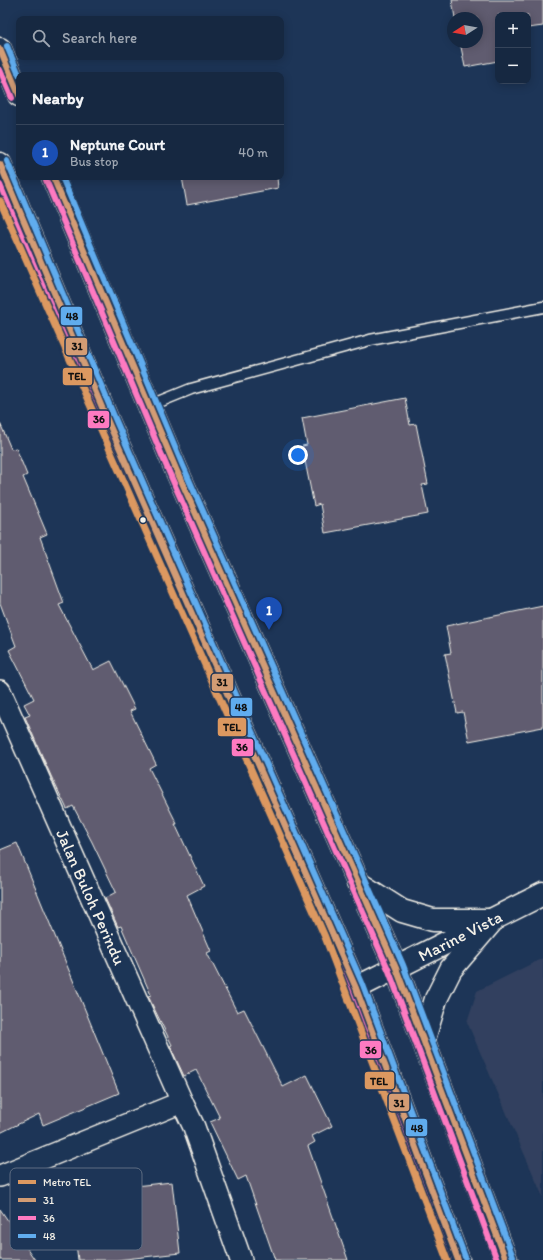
<!DOCTYPE html>
<html lang="en">
<head>
<meta charset="utf-8">
<style>
	:root { --surface:#162841; --page:#1f3048; --text:#f1f3f6; --muted:#9ea6b1; --line:#35445a; --accent:#8abfa5 }
	body { margin:0; font-family:Itim,sans-serif; background:var(--page); color:var(--text) }
	.controls { position:absolute; right:12px; top:12px; display:grid; overflow:hidden; border-radius:8px; box-shadow:0 2px 10px #0003 }
	.controls button { width:36px; height:36px; display:grid; place-items:center; padding:0; border:0; border-bottom:1px solid var(--line); background:var(--surface); color:var(--text); font:20px sans-serif }
	.compass { position:absolute; left:447px; top:12px; width:36px; height:36px; border-radius:50%; background:var(--surface); box-shadow:0 2px 10px #0003; rotate:259deg }
	.you { position:absolute; left:298px; top:455px; width:14px; height:14px; margin:-10px; border:3px solid #fff; border-radius:50%; background:#1a73e8; box-shadow:0 0 0 6px #1a73e833 }
	.badge { display:grid; place-items:center; width:26px; height:26px; border-radius:50%; background:var(--accent); color:#fff; font-size:13px; font-weight:700 }
	.pin { position:absolute; translate:-50% -33px; filter:drop-shadow(0 1px 2px #0008) }
	.pin::after { content:''; position:absolute; top:21px; width:14px; height:12px; background:inherit; clip-path:polygon(0 0,100% 0,50% 100%) }
	.list { margin:0; padding:0; list-style:none }
	h2 { display:flex; justify-content:space-between; align-items:center; height:52px; margin:0; padding:0 16px; font-size:17px }
	h2 small { font-size:13px; font-weight:400; color:var(--muted) }
	.list li { display:grid; grid-template-columns:26px 1fr auto; gap:12px; align-items:center; box-sizing:border-box; height:56px; padding:0 16px; border-top:1px solid var(--line) }
	.list b { display:block; font-size:15px; white-space:nowrap }
	.list p { margin:0; font-size:13px; white-space:nowrap; color:var(--muted) }
	.list em { font-size:13px; font-style:normal; color:var(--muted) }
	.icon { flex:none; width:22px; height:22px; fill:none; stroke:currentColor; stroke-width:2; stroke-linecap:round; stroke-linejoin:round }
	.map { position:relative; flex:none; width:543px; height:1260px; overflow:hidden }
	.search { position:absolute; background:var(--surface); box-shadow:0 2px 10px #0003; left:16px; top:16px; width:268px; height:44px; display:flex; align-items:center; gap:10px; box-sizing:border-box; padding:0 14px; border-radius:8px; color:var(--muted); font-size:15px }
	.panel { position:absolute; background:var(--surface); box-shadow:0 2px 10px #0003; left:16px; top:72px; width:268px; height:108px; border-radius:8px }
	.map>svg:first-child { display:block }
</style>
</head>
<body>
<div class="map">
<svg width="543" height="1260" viewBox="0 0 543 1260">
	<rect width="100%" height="100%" fill="#1d3557"/>
	<filter id="ink" filterUnits="userSpaceOnUse"><feTurbulence type="fractalNoise" baseFrequency=".025" numOctaves="2"/><feDisplacementMap in="SourceGraphic" scale="8" xChannelSelector="R" yChannelSelector="G"/><feConvolveMatrix kernelMatrix="1 2 1 2 8 2 1 2 1" color-interpolation-filters="sRGB"/></filter>
	<g filter="url(#ink)">
		<path fill="#31415e" d="M543,958V1197L467,1022L477,991Z"/>
		<g fill="#615c6f" stroke="#f4f1e8">
			<path d="M452,0H543V26L528,28V15H498V61L465,67L460,42H477V18H455Z"/>
			<path d="M182,177H277L278,188L187,205Z"/>
			<path d="M405,398L410,425L416,424L428,484L422,485L428,514L325,533L320,504L314,506L302,446L307,445L302,418Z"/>
			<path d="M0,423L11,449L16,448L27,475L23,477L47,534L40,537L64,603L59,605L93,670L111,661L135,709L130,711L156,764L149,768L177,824H175L204,886L187,895L211,951L207,953L237,1012L244,1009L283,1087L307,1075L332,1126L312,1136L315,1142L308,1146L348,1260H275L246,1176L238,1180L210,1122L220,1118L196,1070L184,1076L170,1046L172,1045L148,996L151,995L121,926L118,927L105,898L116,892L92,842L73,806L67,809L51,776L25,717L30,715L24,704L34,699L9,650L16,646L0,603Z"/>
			<path d="M543,606V727L469,741L463,712L457,713L445,654L451,653L446,626Z"/>
			<path d="M17,843L119,1093L43,1125L39,1114L0,1133V850Z"/>
			<path d="M172,1182L180,1253L116,1260H78L70,1193Z"/>
			<path d="M0,1209L35,1260H0Z"/>
		</g>
		<g fill="none" stroke-linecap="round" stroke-linejoin="round">
			<defs>
				<path id="lane" d="M149,406L191,389L370,340L543,307"/>
				<g id="street">
					<path d="M0,691L182,1102L194,1127L241,1260"/>
					<path d="M0,1176L182,1102"/>
				</g>
				<path id="secondary" d="M356,988L543,894"/>
				<g id="primary">
					<path d="M0,49L19,95"/>
					<path d="M0,164L109,424L356,988L458,1260"/>
					<path d="M53,177L176,469L396,968L506,1260"/>
					<path d="M358,883L402,911L433,920H493"/>
					<path d="M424,1039L436,999L451,969L493,920"/>
				</g>
			</defs>
			<use href="#lane" stroke="#f4f1e8" stroke-width="13"/>
			<use href="#street" stroke="#f4f1e8" stroke-width="24"/>
			<use href="#secondary" stroke="#f4f1e8" stroke-width="25"/>
			<use href="#primary" stroke="#f4f1e8" stroke-width="25"/>
			<use href="#lane" stroke="#1d3557" stroke-width="10"/>
			<use href="#street" stroke="#1d3557" stroke-width="21"/>
			<use href="#secondary" stroke="#1d3557" stroke-width="22"/>
			<use href="#primary" stroke="#1d3557" stroke-width="22"/>
			<defs>
				<g id="bus-1">
					<path d="M0,49L19,95"/>
					<path d="M0,164L109,424L356,988L458,1260"/>
					<path d="M53,177L176,469L396,968L506,1260"/>
				</g>
				<g id="bus-2">
					<path d="M0,70L12,98"/>
					<path d="M46,180L169,472L389,971L497,1260"/>
					<path d="M0,185L102,427L349,991L449,1260"/>
				</g>
				<g id="bus-3">
					<path d="M7,46L19,75"/>
					<path d="M7,161L116,421L363,985L465,1257"/>
					<path d="M62,177L183,466L403,965L513,1257"/>
				</g>
			</defs>
			<use href="#bus-1" stroke="#1d3557" stroke-width="9"/>
			<use href="#bus-2" stroke="#1d3557" stroke-width="9"/>
			<use href="#bus-3" stroke="#1d3557" stroke-width="9"/>
			<use href="#bus-1" stroke="#d39c74" stroke-width="6"/>
			<use href="#bus-2" stroke="#fe7ac1" stroke-width="6"/>
			<use href="#bus-3" stroke="#60acee" stroke-width="6"/>
			<defs>
				<path id="metro-1" d="M0,201L325,937L447,1260"/>
			</defs>
			<use href="#metro-1" stroke="#1d3557" stroke-width="10"/>
			<use href="#metro-1" stroke="#dc9860" stroke-width="7"/>
		</g>
	</g>
	<circle fill="#f4f1e8" stroke="#1d3557" stroke-width="1.5" cx="143" cy="520" r="3.5"/>
	<g text-anchor="middle" stroke-width="4" stroke-linejoin="round" paint-order="stroke">
		<g font-size="17" fill="#f4f1e8" stroke="#1d3557">
			<text transform="translate(91 897) rotate(66)" y="6">Jalan Buloh Perindu</text>
			<text transform="translate(460 936) rotate(-27)" y="6">Marine Vista</text>
		</g>
	</g>
	<rect x="10" y="1168" width="132" height="82" rx="6" fill="#1d3557" stroke="#5e6d82" stroke-width="1"/>
	<rect x="18" y="1180" width="18" height="4" fill="#dc9860"/>
	<rect x="18" y="1198" width="18" height="4" fill="#d39c74"/>
	<rect x="18" y="1216" width="18" height="4" fill="#fe7ac1"/>
	<rect x="18" y="1234" width="18" height="4" fill="#60acee"/>
	<g font-size="11" fill="#f4f1e8">
		<text x="43" y="1186">Metro TEL</text>
		<text x="43" y="1204">31</text>
		<text x="43" y="1222">36</text>
		<text x="43" y="1240">48</text>
	</g>
	<g stroke="#1d3557" stroke-width="1.5">
		<rect x="60" y="306" width="23" height="20" rx="4" fill="#60acee"/>
		<rect x="65" y="337" width="23" height="19" rx="4" fill="#d39c74"/>
		<rect x="62" y="367" width="31" height="19" rx="4" fill="#dc9860"/>
		<rect x="87" y="410" width="23" height="19" rx="4" fill="#fe7ac1"/>
		<rect x="211" y="673" width="23" height="19" rx="4" fill="#d39c74"/>
		<rect x="230" y="697" width="23" height="20" rx="4" fill="#60acee"/>
		<rect x="217" y="717" width="30" height="20" rx="4" fill="#dc9860"/>
		<rect x="231" y="738" width="23" height="19" rx="4" fill="#fe7ac1"/>
		<rect x="359" y="1040" width="23" height="19" rx="4" fill="#fe7ac1"/>
		<rect x="364" y="1071" width="31" height="19" rx="4" fill="#dc9860"/>
		<rect x="388" y="1093" width="22" height="19" rx="4" fill="#d39c74"/>
		<rect x="405" y="1118" width="23" height="19" rx="4" fill="#60acee"/>
	</g>
	<g font-size="11" text-anchor="middle" font-weight="bold" fill="#111">
		<text x="72" y="320">48</text>
		<text x="77" y="350">31</text>
		<text x="77" y="380">TEL</text>
		<text x="99" y="423">36</text>
		<text x="222" y="686">31</text>
		<text x="241" y="711">48</text>
		<text x="232" y="731">TEL</text>
		<text x="242" y="751">36</text>
		<text x="371" y="1054">36</text>
		<text x="379" y="1085">TEL</text>
		<text x="399" y="1107">31</text>
		<text x="417" y="1132">48</text>
	</g>
</svg>
<div class="controls">
<button>+</button>
<button>−</button>
</div>
<svg class="compass" viewBox="-18 -18 36 36"><path d="M0-13l5 13h-10z" fill="#e53935"/><path d="M0 13l5-13h-10z" fill="#9ea6b1"/></svg>
<div class="you"></div>
<div class="pin badge" style="left:269px;top:630px;background:#1a4fb4">1</div>
<div class="search"><svg class="icon" aria-label="search" viewBox="0 0 24 24"><circle cx="10" cy="10" r="6"/><path d="M15 15l6 6"/></svg>Search here</div>
<section class="panel">
<h2>Nearby<small></small></h2>
<ul class="list">
<li><span class="badge" style="background:#1a4fb4">1</span><div><b>Neptune Court</b><p>Bus stop</p></div><em>40 m</em></li>
</ul>
</section>
</div>
</body>
</html>
